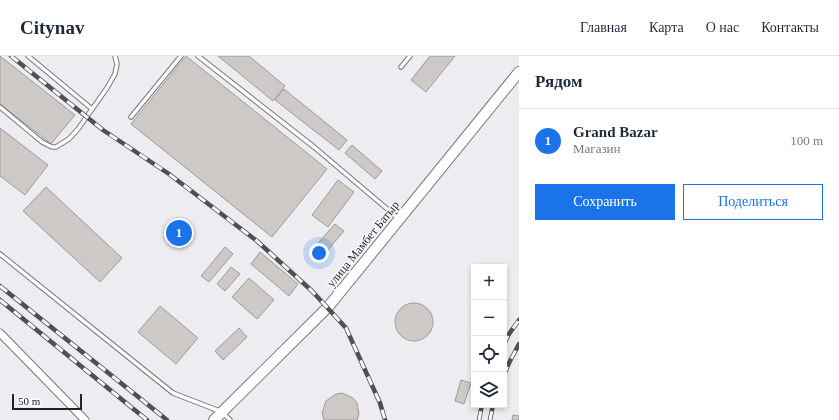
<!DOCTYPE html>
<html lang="ru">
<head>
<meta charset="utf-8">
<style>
	:root { --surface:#fff; --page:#f6f6f7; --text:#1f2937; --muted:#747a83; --line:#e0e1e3; --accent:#1a73e8 }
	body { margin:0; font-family:"Times New Roman",serif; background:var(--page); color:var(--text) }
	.controls { position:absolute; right:12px; bottom:12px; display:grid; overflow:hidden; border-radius:0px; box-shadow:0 2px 6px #0003 }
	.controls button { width:36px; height:36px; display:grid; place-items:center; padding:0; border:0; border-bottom:1px solid var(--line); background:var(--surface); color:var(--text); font:20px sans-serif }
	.scale { position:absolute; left:12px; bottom:10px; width:70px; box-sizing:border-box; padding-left:4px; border:2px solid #232325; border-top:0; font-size:11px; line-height:14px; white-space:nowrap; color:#232325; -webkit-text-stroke:3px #f9faff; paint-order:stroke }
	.you { position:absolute; left:319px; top:197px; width:14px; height:14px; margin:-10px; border:3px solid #fff; border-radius:50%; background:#1a73e8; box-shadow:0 0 0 6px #1a73e833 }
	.badge { display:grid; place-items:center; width:26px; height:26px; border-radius:50%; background:var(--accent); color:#fff; font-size:13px; font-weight:700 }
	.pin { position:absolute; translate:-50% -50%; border:2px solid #fff; box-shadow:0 1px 4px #0006 }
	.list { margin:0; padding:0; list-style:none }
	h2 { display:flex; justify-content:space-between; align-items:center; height:52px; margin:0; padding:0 16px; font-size:17px }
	h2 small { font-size:13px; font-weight:400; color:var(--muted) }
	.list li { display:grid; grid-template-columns:26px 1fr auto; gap:12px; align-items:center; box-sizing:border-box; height:64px; padding:0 16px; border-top:1px solid var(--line) }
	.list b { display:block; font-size:15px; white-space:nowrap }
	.list p { margin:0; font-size:13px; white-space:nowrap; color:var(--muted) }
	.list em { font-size:13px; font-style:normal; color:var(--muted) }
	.actions { display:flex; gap:8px; padding:12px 16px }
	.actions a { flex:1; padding:9px 0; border:1px solid var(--accent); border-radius:0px; text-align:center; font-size:14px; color:var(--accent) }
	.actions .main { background:var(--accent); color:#fff }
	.icon { flex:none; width:22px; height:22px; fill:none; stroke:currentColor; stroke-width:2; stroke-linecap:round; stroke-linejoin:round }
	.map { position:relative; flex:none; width:519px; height:364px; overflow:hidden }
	header { display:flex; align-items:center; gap:24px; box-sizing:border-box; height:56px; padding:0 20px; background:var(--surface); border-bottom:1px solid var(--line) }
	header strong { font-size:19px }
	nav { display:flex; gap:22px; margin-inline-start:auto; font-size:14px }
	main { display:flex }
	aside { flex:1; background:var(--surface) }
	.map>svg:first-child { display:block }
</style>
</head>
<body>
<header>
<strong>Citynav</strong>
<nav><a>Главная</a><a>Карта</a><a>О нас</a><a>Контакты</a></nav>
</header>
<main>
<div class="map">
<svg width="519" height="364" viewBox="0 0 519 364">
	<rect width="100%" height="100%" fill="#ececf1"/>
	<g fill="#cdc9c6" stroke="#9f9b98">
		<path d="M0,0L75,59L51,88L0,48Z"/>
		<path d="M186,0L327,113L272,181L131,68Z"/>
		<path d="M218,0H249L285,30L273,45Z"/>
		<path d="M430,0H455L426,36L411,24Z"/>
		<path d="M284,33L347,84L339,94L275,44Z"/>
		<path d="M0,72L48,109L25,139L0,120Z"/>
		<path d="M352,89L382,115L375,123L345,97Z"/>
		<path d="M338,124L354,136L328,171L312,159Z"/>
		<path d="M46,131L122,202L100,226L23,155Z"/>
		<path d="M335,168L344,175L322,201L313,193Z"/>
		<path d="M225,191L233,198L209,226L201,220Z"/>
		<path d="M260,196L298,228L289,240L251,208Z"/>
		<path d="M231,211L240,218L225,235L217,228Z"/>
		<path d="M249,222L274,244L257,263L232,241Z"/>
		<circle cx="414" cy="266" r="19"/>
		<path d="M160,250L198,282L176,308L138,276Z"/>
		<path d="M239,272L247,281L223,304L215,295Z"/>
		<path d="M461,324L471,327L464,348L455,345Z"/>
		<path d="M342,337L353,342L357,347L359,358L357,364H324L322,357L326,345L336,338Z"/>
		<path d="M513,359L519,360V364H512Z"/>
	</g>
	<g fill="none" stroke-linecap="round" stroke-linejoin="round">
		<defs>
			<g id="lane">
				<path d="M28,0L92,53"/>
				<path d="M198,0L314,91L399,163"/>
				<path d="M401,11L410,0"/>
				<path d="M0,51L42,86L52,91H56L69,83L78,73L107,32L115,18L117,8L115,0"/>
				<path d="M131,61L181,0"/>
				<path d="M0,198L173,337L222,356L230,364"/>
			</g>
			<path id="street" d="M0,277L85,364"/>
			<path id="secondary" d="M214,364L328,251L519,16"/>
		</defs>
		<use href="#lane" stroke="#76777b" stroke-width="5.5"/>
		<use href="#street" stroke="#76777b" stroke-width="9"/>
		<use href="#secondary" stroke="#76777b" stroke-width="12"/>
		<use href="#lane" stroke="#fff" stroke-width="3.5"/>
		<use href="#street" stroke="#fff" stroke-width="7"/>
		<use href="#secondary" stroke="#fff" stroke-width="10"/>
		<defs>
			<g id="rail">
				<path d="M11,0L103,74L169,118L257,185L312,235L346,272L380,347L385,364"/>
				<path d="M0,230L167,364"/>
				<path d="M0,244L147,364"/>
				<path d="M504,288L509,278L519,264"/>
				<path d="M504,319L509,307L519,288"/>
				<path d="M479,364L482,349"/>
				<path d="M490,364L493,349"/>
			</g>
		</defs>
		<use href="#rail" stroke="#505052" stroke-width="4.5"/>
		<use href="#rail" stroke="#f9faff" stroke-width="3" stroke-dasharray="9" stroke-linecap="butt"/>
	</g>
	<g text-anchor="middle" stroke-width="3" stroke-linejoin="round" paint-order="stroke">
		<g font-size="12" fill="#232325" stroke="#f9faff">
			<text transform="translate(363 188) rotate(-51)" y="4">улица Мамбет Батыр</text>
		</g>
	</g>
</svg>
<div class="controls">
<button>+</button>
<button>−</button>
<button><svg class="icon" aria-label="locate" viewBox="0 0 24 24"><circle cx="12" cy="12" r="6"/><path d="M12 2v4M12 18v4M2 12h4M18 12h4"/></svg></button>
<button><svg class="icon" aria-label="layers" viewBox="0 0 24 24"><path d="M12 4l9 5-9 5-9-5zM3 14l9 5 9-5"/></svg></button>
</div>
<div class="scale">50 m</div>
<div class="you"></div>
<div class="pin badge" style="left:179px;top:177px">1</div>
</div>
<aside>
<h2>Рядом<small></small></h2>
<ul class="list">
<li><span class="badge">1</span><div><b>Grand Bazar</b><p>Магазин</p></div><em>100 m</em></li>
</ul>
<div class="actions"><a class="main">Сохранить</a><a>Поделиться</a></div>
</aside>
</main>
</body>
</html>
